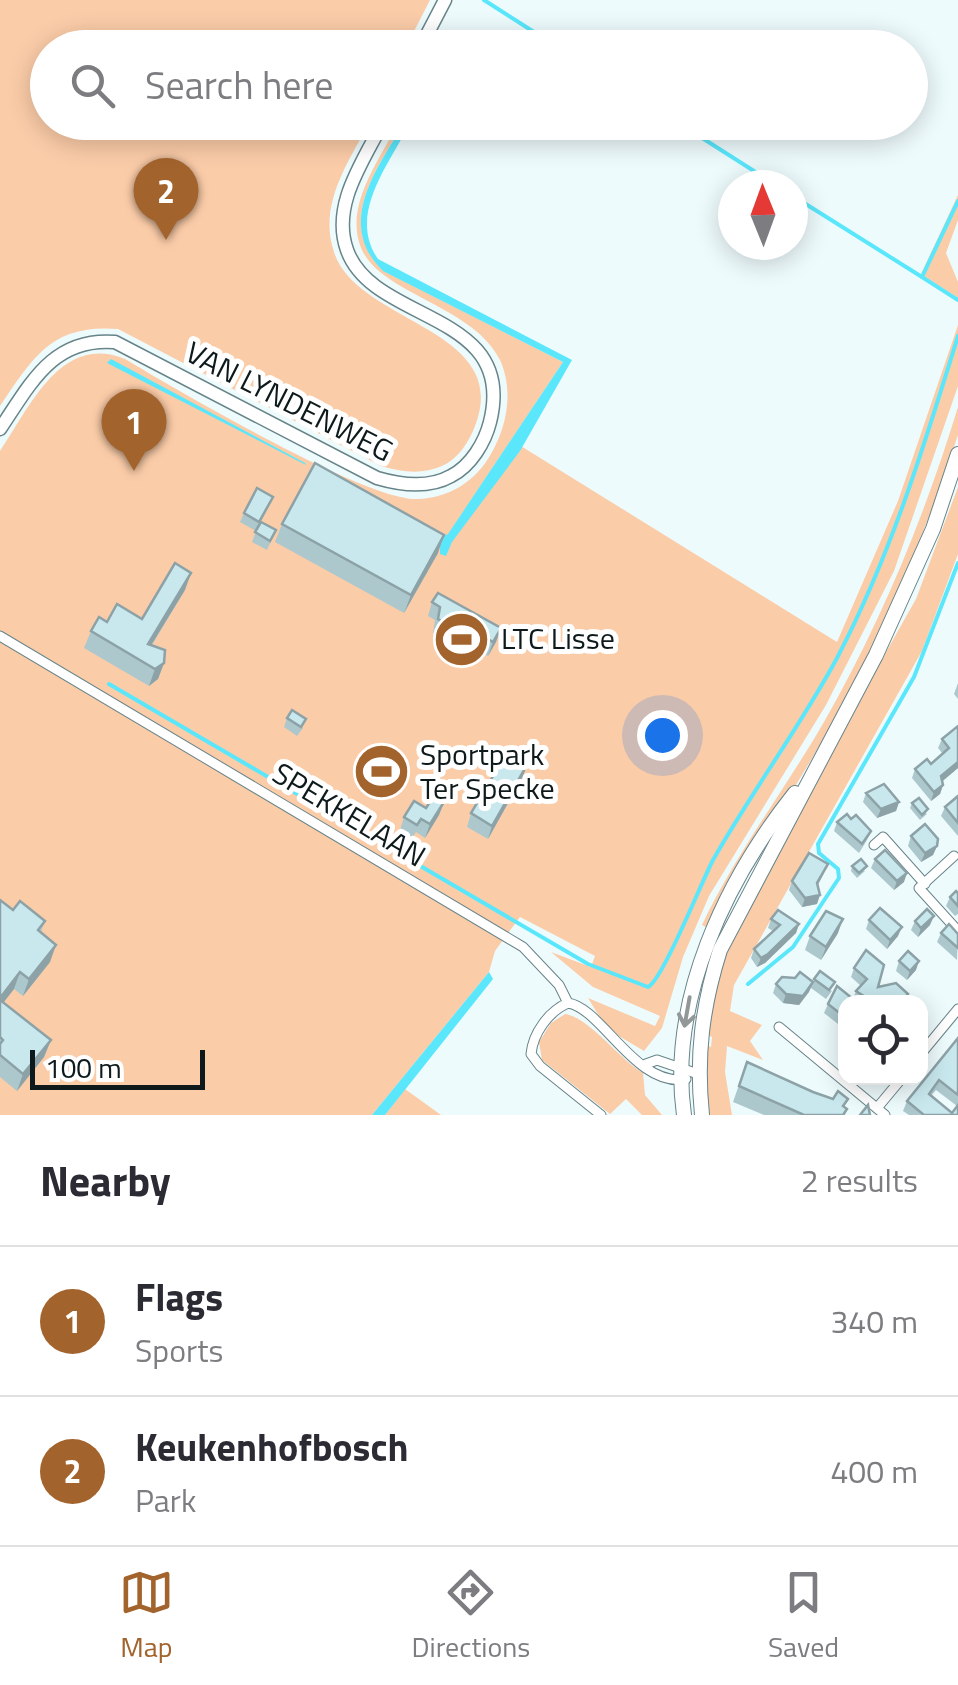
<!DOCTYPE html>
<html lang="en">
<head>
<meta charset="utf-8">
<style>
	:root { --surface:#fff; --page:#f7f7f7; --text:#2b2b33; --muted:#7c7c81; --line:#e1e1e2; --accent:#a3632c }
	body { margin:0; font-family:"Titillium Web",sans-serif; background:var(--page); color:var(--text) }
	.controls { position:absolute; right:30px; bottom:30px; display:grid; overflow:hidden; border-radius:20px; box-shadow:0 5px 25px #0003 }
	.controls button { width:90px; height:90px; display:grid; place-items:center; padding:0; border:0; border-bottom:2px solid var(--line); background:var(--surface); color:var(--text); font:50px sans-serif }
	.compass { position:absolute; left:718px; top:170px; width:90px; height:90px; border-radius:50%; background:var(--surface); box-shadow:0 5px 25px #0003; rotate:359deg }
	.scale { position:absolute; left:30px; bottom:25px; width:175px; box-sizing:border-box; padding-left:10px; border:5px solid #0d191b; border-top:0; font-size:28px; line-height:35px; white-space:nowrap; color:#0d191b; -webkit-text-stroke:8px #fff; paint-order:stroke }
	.you { position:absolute; left:662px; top:735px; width:35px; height:35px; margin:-25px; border:8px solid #fff; border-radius:50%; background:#1a73e8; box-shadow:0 0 0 15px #1a73e833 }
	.badge { display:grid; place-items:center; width:65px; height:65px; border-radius:50%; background:var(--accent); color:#fff; font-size:32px; font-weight:700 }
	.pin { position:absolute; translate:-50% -82px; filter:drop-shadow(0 2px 5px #0008) }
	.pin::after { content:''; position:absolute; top:52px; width:35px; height:30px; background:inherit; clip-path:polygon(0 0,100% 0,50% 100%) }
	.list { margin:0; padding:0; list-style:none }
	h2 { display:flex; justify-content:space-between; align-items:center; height:130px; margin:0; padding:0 40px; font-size:42px }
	h2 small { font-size:32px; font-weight:400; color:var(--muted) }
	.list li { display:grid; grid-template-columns:65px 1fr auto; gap:30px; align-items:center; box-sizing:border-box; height:150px; padding:0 40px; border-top:2px solid var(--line) }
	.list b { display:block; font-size:38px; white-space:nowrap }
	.list p { margin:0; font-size:32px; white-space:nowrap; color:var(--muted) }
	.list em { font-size:32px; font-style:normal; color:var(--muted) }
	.icon { flex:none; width:55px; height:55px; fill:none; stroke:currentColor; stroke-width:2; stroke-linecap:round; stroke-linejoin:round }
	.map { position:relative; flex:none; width:958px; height:1115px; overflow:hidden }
	.search { position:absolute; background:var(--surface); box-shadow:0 5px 25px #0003; left:30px; right:30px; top:30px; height:110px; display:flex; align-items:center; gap:25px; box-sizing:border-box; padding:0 35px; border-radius:55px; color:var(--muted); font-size:38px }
	.sheet { height:430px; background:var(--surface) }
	nav { display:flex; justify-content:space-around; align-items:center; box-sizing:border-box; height:140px; border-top:2px solid var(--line); background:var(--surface); font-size:28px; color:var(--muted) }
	nav a { display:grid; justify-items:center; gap:5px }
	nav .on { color:var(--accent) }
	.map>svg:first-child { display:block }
</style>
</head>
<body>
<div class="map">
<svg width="958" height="1115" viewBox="0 0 958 1115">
	<rect width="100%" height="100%" fill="#eefbfd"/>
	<g fill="#fbcca8">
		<path d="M0,0H430L406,47L48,48V122L369,123C348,163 318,205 334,252C357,324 513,328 475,426C469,442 458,459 442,466C422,475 401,472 381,466L118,329C52,324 34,356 0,406Z"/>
		<path d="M398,123H404C376,170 335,224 384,271L563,362L451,530L458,533L516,443L837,642L898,501L958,325V386L894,571L826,705L709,896L683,957L662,1028L644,1051L607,1029L588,998L655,1026L660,1016L593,987L551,952L591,967L595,956L520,917L495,951L489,972L372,1115H0V451C30,407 61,333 125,359C177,390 366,501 417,499C449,498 475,482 491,454C507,426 514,391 500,360C472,303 373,294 359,242C347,201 381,158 398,123Z"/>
		<path d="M958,195V220L946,253L958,282V298L921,274Z"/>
		<path d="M958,407V435C926,532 888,622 839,711C799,785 750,854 710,929L702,925C736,853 784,791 824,722C881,622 924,518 958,407Z"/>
		<path d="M958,487V554L922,651L734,985L730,1011L762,1025L750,1041L763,1060L727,1046L725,1072L732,1115H704L702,1044L711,1047L712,1037L703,1033L734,921L916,599Z"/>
		<path d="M565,1014C590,1018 618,1058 643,1073L645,1095L662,1115H642L626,1099L610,1114L542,1060L539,1042L551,1023Z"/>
		<path d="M405,1089L441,1115H385Z"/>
	</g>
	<g fill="#5ae7fc">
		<path d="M404,123H410C389,165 347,214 378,259L572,360L520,451L452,542L446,556L440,554V538L448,534L563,362L383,271C335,224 376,170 404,123Z"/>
		<path d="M111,359L305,463L306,465L107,363Z"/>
		<path d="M489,972L493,979L385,1115H372Z"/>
	</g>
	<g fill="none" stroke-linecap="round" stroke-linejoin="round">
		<g stroke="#5ae7fc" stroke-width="4">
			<path d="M484,0L559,48"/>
			<path d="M677,122L776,185"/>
			<path d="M793,196L922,277L958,201"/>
			<path d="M922,277L958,300"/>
			<path d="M109,684L588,964L648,987C662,981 701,883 713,860C752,791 800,727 837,658C891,555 924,446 958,336"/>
			<path d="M748,984L793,947L839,878L838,869L819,853L818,844L914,677L958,563"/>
		</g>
		<defs>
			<g id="street">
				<path d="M0,636L523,947L559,985L568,1003C602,1008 636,1088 686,1079"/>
				<path d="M874,845L883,837L925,884"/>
				<path d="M954,856L919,888L958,931"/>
				<path d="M568,1003C549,1011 533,1033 531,1054L540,1066L601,1115"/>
				<path d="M779,1027L885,1115"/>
				<path d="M920,1055L958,1009"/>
				<path d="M646,1064L657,1060L698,1074"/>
				<path d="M877,1108L902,1078"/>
			</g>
			<g id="secondary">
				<path d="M420,48L445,0"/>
				<path d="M0,429C31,383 53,337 115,342L377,478C401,485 428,489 451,476C471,466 485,442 490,422C518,310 373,324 347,250C331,205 363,162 383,122"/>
			</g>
			<g id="primary">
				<path d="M684,1115C668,1001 725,881 795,793"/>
				<path d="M702,1115C696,1056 702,1007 720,950L876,655L933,529L958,454"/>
			</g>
		</defs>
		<use href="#street" stroke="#678489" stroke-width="11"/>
		<use href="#secondary" stroke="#678489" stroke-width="15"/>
		<use href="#primary" stroke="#678489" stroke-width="16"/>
		<use href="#street" stroke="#fff" stroke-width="9"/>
		<use href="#secondary" stroke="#fff" stroke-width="12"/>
		<use href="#primary" stroke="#fff" stroke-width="14"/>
	</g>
	<g fill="#acc8cd" fill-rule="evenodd">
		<path d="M273,497L261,522L276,530L267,550L252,542L256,531L240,522L244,513Z"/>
		<path d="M282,524L438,553L404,613L275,542Z"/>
		<path d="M185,590L152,645L164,663L158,679L149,686L84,648L91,631L142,619Z"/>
		<path d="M432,602L501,628L496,642L488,656L475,648L472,654L433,633L435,620L428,616Z"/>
		<path d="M958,683V699L954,694Z"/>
		<path d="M287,718L303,728L297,736L284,727Z"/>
		<path d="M958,726V768L942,781L943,785L940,794L931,801L912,778L915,769L931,764L943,754L938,748L942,739Z"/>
		<path d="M523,776L488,839L467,827L471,813Z"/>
		<path d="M866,793L899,802L896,811L877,818L863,802Z"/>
		<path d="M958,796V836L941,816L945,807Z"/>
		<path d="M444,802L439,815L425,838L416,832L412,838L400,830L404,817Z"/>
		<path d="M912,803L927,814L920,820L910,808Z"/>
		<path d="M837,822L871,831L867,840L859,853L834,831Z"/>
		<path d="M911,836L937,846L933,855L921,862L908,846Z"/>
		<path d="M875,859L904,882L894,890L871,868Z"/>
		<path d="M852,866L865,871L857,878L851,871Z"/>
		<path d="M824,873L818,885L817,904L802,907L789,890L792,881Z"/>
		<path d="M958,893V914L955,916L946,906L950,897Z"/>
		<path d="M0,900L13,910L45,921L41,932L50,962L23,996L14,989L3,1003L51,1040L44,1057L17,1091L0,1077Z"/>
		<path d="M771,919L799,924L796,933L765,963L757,967L751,958L754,949L773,931L768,928Z"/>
		<path d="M869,920L898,936L887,949L866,929Z"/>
		<path d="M915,921L930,925L918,937L911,930Z"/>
		<path d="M838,933L821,960L805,950L810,936Z"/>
		<path d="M941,933L958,934L957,960L937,942Z"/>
		<path d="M899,961L916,970L907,980L896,971Z"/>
		<path d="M854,968L878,987L908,994L905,1002H857L853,1000L846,1002V1014L838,1024L824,1013L828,1004L853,999L856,991L861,986L851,977Z"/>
		<path d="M814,979L832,991L826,999L811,988L799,1005L783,1003L773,993L776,984L813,982Z"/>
		<path d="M958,1038V1115H909L903,1111L907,1101ZM936,1090L957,1106L952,1113L931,1096Z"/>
		<path d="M747,1062L845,1108L847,1109L845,1115H764L733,1102Z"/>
	</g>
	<g fill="#8ca2a7">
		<path d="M444,535L438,553L404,613L411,595Z"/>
		<path d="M191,573L185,590L142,660L148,644Z"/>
		<path d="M501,628L496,642L488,656L493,642Z"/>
		<path d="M164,663L158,679L149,686L155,669Z"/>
		<path d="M958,762V768L938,785L941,776Z"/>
		<path d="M528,763L523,776L488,839L492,826Z"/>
		<path d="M943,785L940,794L931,801L934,792Z"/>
		<path d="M444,802L439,815L425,838L430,824Z"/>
		<path d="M899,802L896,811L877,818L881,809Z"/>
		<path d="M937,846L933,855L921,862L925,853Z"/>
		<path d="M907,873L904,882L894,890L897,881Z"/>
		<path d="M820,895L817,904L802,907L805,898Z"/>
		<path d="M934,916L930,925L918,937L921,928Z"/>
		<path d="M843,919L838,933L821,960L826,947Z"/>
		<path d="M799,924L796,933L765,963L757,967L761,958Z"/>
		<path d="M902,927L898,936L887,949L890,940Z"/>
		<path d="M56,945L50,962L23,996L29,979Z"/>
		<path d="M919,961L916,970L907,980L910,971Z"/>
		<path d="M20,972L14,989L0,1007V998Z"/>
		<path d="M813,982L809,992L799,1005L783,1003L786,994Z"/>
		<path d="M51,1040L44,1057L17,1091L23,1074Z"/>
	</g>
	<g fill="#c8e8ee" stroke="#8ca2a7" stroke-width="2.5">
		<path d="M315,463L444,535L411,595L282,524Z"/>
		<path d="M257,488L273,497L259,522L244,513Z"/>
		<path d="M261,522L276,530L270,541L255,532Z"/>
		<path d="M175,563L191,573L148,644L165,650L164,663L155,669L91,631L99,617L107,622L117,604L142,619Z"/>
		<path d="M438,593L501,628L493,642L480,634L477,640L438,619L440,607L432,602Z"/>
		<path d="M292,710L306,719L301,727L287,718Z"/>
		<path d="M958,726V762L941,776L943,785L934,792L915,769L927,759L931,764L949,748L942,739Z"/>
		<path d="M508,751L528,763L492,826L471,813Z"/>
		<path d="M884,784L899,802L881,809L866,793Z"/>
		<path d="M434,796L444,802L430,824L421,819L417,825L404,817L414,801L426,808Z"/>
		<path d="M958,796V823L945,807Z"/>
		<path d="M919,798L928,809L922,815L912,803Z"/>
		<path d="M847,814L851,819L856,815L871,831L862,844L837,822Z"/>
		<path d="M925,824L938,839L937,846L925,853L911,836Z"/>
		<path d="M885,850L907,873L897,881L875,859Z"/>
		<path d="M809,853L828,864L817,883L820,895L805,898L792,881Z"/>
		<path d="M861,859L867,866L859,873L852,866Z"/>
		<path d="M956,891L958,893V906L950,897Z"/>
		<path d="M0,900L13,910L20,901L45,921L38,930L56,945L29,979L20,972L0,998Z"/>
		<path d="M880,908L902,927L890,940L869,920Z"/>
		<path d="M927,909L934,916L921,928L915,921Z"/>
		<path d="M778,910L799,924L768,954L761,958L754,949L780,925L771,919Z"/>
		<path d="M826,911L843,919L826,947L810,936Z"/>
		<path d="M949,924L958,934V948L941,933Z"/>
		<path d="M866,950L884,965L878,987L896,983L908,994L902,1002H873L856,991L867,979L854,968Z"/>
		<path d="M908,951L919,961L910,971L899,961Z"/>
		<path d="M820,971L835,982L829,990L814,979Z"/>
		<path d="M800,972L813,982L803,996L786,994L776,984L782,977L795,978Z"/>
		<path d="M837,986L853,999L851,1002H846V1009L842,1015L828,1004Z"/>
		<path d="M0,1000L51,1040L23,1074L0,1055V1044L3,1040L0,1037Z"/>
		<path d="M958,1038V1095L939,1080L929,1094L952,1113L958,1105V1115H924L907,1101Z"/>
		<path d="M747,1062L813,1092L833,1099L838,1091L848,1099L843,1106L847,1109L843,1115H804L739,1086Z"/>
		<path d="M868,1105L870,1115H860Z"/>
	</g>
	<defs><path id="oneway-shaft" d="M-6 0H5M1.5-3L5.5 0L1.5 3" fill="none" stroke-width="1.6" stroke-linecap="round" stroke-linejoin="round" transform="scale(2.5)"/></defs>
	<use stroke="#929898" href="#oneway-shaft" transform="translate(687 1012) rotate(100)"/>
	<defs>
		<symbol id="stadium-disc" viewBox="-11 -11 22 22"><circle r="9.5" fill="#a3632c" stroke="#fff"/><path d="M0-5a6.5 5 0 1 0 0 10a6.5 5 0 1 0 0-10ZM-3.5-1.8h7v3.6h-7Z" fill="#fff"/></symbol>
	</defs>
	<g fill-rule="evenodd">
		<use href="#stadium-disc" x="430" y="608" width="63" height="63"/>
		<use href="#stadium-disc" x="350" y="740" width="63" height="63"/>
	</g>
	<g text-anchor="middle" stroke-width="10" stroke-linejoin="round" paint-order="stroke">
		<g font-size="30" fill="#0d191b" stroke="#fff">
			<text transform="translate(289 402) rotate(27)" y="10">VAN LYNDENWEG</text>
			<text transform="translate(349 815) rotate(31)" y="10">SPEKKELAAN</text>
		</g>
		<g font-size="30" fill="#0d191b" stroke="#fff" text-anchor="start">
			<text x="501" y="649">LTC Lisse</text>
			<text x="420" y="765">Sportpark<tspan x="420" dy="34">Ter Specke</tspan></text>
		</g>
	</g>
</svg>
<div class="controls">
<button><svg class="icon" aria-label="locate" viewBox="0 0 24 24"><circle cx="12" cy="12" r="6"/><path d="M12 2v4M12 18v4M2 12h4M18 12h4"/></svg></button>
</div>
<svg class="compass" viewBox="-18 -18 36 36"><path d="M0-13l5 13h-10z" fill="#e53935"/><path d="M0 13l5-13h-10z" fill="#7c7c81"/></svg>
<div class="scale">100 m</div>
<div class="you"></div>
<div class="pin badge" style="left:134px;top:471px">1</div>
<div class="pin badge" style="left:166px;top:240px">2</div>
<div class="search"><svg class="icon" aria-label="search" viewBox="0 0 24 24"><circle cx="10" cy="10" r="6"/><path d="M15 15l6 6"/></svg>Search here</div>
</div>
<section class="sheet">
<h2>Nearby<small>2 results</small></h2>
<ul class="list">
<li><span class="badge">1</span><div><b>Flags</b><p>Sports</p></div><em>340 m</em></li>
<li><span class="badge">2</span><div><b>Keukenhofbosch</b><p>Park</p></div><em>400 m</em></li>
</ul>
</section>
<nav>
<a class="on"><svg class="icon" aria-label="map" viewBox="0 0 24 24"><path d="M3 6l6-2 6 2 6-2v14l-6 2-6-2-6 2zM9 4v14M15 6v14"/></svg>Map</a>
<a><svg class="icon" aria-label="directions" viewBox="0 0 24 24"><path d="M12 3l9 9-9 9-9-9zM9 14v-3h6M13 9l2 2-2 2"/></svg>Directions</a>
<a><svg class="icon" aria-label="saved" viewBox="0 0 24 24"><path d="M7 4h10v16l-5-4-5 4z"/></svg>Saved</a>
</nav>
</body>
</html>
